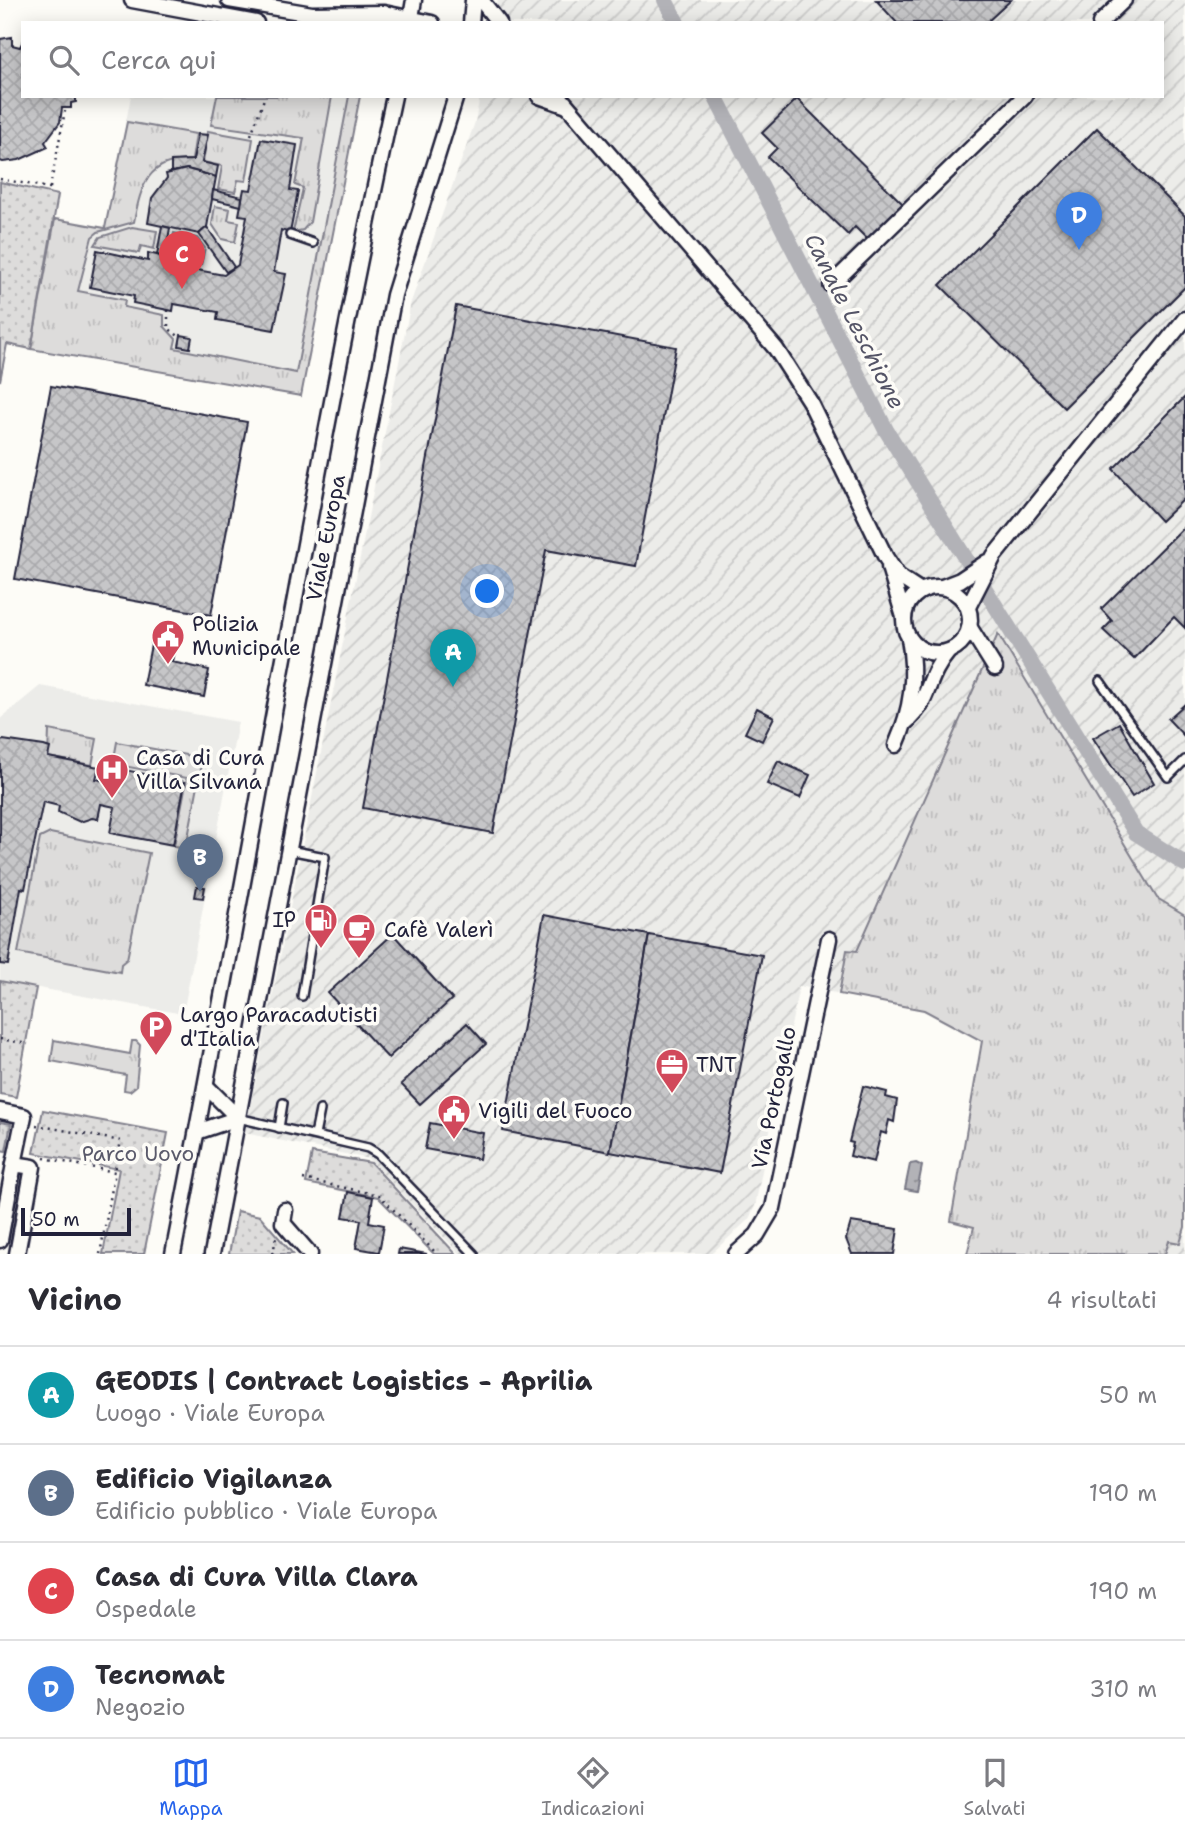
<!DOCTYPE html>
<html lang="it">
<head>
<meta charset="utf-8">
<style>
	:root { --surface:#fff; --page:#f2f2f3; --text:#2b2b33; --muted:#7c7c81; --line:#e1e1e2; --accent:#2563eb }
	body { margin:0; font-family:"Shantell Sans",sans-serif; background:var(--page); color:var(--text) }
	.scale { position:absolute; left:21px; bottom:18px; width:110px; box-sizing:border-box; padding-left:7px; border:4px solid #22223b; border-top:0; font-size:19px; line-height:24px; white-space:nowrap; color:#22223b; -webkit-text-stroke:5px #fdfcf7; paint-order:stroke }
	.you { position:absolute; left:488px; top:592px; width:24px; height:24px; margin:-18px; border:5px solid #fff; border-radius:50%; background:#1a73e8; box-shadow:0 0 0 10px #1a73e833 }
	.badge { display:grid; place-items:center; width:46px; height:46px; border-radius:50%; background:var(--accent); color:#fff; font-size:23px; font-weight:700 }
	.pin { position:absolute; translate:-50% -58px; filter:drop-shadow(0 2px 4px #0008) }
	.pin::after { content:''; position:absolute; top:37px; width:24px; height:21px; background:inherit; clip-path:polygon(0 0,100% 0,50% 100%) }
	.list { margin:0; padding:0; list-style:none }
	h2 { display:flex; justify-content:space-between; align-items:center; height:91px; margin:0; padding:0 28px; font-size:30px }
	h2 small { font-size:23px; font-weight:400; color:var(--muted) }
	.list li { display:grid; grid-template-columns:46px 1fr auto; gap:21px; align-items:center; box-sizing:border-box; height:98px; padding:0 28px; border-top:2px solid var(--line) }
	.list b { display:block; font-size:26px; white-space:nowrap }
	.list p { margin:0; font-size:23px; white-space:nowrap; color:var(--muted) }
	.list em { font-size:23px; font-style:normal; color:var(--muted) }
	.icon { flex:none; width:38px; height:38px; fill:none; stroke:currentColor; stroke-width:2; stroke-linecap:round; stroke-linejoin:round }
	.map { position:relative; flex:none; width:1185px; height:1254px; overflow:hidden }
	.search { position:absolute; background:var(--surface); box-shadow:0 4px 18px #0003; left:21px; right:21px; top:21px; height:77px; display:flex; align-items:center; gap:18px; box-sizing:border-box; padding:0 24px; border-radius:0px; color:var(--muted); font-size:26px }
	.sheet { height:483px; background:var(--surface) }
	nav { display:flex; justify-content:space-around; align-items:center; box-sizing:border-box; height:98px; border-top:2px solid var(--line); background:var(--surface); font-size:19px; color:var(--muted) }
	nav a { display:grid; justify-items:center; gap:4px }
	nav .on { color:var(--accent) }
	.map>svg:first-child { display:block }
</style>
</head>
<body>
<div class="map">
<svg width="1185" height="1254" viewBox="0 0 1185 1254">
	<defs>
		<pattern id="industrial-furrows" width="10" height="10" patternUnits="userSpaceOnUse" patternTransform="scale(1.75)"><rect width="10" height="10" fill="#ecece9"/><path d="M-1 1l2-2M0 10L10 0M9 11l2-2" fill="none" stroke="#cacac9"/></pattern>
		<pattern id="grass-tufts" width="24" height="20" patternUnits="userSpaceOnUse" patternTransform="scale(1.75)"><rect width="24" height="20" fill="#dddcdb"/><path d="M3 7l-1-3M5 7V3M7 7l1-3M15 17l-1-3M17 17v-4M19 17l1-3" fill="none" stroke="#bdbcbd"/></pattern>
		<pattern id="park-dots" width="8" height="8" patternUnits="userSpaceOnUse" patternTransform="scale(1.75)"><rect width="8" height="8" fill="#dddcdb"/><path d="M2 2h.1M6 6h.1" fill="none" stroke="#bdbcbd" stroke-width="1.8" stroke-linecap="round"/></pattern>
		<pattern id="water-ripples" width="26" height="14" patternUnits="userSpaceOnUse" patternTransform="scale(1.75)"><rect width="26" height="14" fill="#b2b2b7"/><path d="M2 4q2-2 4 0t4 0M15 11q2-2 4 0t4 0" fill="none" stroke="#909096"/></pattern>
		<pattern id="building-cross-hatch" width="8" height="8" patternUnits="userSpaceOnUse" patternTransform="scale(1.75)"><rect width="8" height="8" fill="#c6c6c8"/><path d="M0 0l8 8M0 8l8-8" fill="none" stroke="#aaaaad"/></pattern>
	</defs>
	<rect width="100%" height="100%" fill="#fdfcf7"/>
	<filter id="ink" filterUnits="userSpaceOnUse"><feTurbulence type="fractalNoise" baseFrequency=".0143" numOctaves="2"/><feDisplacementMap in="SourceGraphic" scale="14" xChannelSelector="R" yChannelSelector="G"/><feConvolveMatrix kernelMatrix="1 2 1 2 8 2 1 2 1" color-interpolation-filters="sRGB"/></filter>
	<g filter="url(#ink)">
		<g fill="#ecece9">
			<path d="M131,96H360L301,396L31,349L55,219L105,228Z"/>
			<path d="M40,686L238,722L183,1014L0,981V719Z"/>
		</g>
		<path fill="url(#industrial-furrows)" d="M498,0H1185V1254H1083L951,1221L982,1041L924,1010L799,986L755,1206L749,1219L711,1254H460L369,1159L245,1133L411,302L475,122L480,96H1162V23H493Z"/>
		<g fill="url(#grass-tufts)" stroke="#807f8b" stroke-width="2">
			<path d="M217,96H332L310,222L303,230L293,232L303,188L295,185L304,138L211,125Z"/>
			<path d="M349,96H360L301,396L31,349L55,219L105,228L127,122L196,134L192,160C148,159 141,185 134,222L98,232L92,237L78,291L125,300L124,307L164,315V326L176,339L174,348L296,373Z"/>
			<path d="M208,131L253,139L246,181L238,180L235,192L218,189L222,166L203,162Z"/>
			<path d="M215,206L230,209L228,220L239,222L235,242L222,239L212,224Z"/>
			<path d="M132,227L157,231L154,249L141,246L139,253L95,245L100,237Z"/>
			<path d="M174,233L197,238L205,248L201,265L181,262L182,254L171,252Z"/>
			<path d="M998,634L1157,898L1185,915V1227L1180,1243L1169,1241L1165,1254H967L974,1227L951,1221L982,1041L924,1010L839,994L847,950L857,951Z"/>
			<path d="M49,730L97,739L92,765L48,757Z"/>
			<path d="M117,742L191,756L199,749L203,759L186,848L174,846L187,778L113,764Z"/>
			<path d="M50,833L149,853L127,959L121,964L120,972L18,953L40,838Z"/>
			<path d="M54,1040L130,1054L132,1041H136L140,1045L136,1086L130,1091L124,1090L126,1075L51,1061Z"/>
			<path d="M0,1122L11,1124L6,1151L0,1150Z"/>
		</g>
		<g fill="url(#park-dots)" stroke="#807f8b" stroke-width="2">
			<path d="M0,182L58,195L31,349L7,344L0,381Z"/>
			<path d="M0,981L36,988L16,1097L0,1094Z"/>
			<path d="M43,1110L168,1133L144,1254H103L119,1169L34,1153Z"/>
			<path d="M312,1153L371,1163L456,1254H434L378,1197L306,1183Z"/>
			<path d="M237,1211L260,1216L293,1254H229Z"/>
		</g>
		<path fill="url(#water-ripples)" stroke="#787885" stroke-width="2" d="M916,1163L922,1166L917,1191L905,1189L910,1164Z"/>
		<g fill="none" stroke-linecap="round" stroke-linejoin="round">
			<g stroke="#b2b2b7" stroke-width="16">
				<path d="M665,0L677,23"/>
				<path d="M715,96L886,430L967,561"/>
				<path d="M985,589L1136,833L1185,864"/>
			</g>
		</g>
		<g fill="url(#building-cross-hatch)" stroke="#22223b" stroke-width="2">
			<path d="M876,0H1011L986,23H897Z"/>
			<path d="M12,37V45L20,47L23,41V96H76V102L71,103V108H62L60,122L45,142L48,147L19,160L3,162L0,161V39Z"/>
			<path d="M797,99L907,208L871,243L855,227L848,235L768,157L777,148L762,133Z"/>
			<path d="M1097,128L1185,216V287L1064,408L940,285Z"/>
			<path d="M198,134L208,135L202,162L218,166L216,177L187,169L171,172V161L193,160Z"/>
			<path d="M261,139L297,145L290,190L298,191L290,233L281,230L274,272L286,274L274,330L217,320L218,312L174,304L173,311L133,303L134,296L90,287L97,250L148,261V253L175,259V266L224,275L238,265L247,216L239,215L242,199L244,189L251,190Z"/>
			<path d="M187,169L216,177L207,227L199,234L148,223L152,198L167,178L166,174Z"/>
			<path d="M213,190L242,197L241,206L212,199Z"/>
			<path d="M162,226L170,228L165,257L157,255Z"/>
			<path d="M207,227L234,267L226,272L199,234Z"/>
			<path d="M456,306L676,347L636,566L546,550L493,833L363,808Z"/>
			<path d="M181,335L192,337L190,348L179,346Z"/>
			<path d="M51,386L247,422L211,615L15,579Z"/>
			<path d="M1185,397V498L1161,521L1113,469Z"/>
			<path d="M1185,526V628L1174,617L1134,659L1103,630L1112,621L1101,609Z"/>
			<path d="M153,635L176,639L172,662L209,670L204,697L143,685Z"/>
			<path d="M1185,704V737L1168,719Z"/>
			<path d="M757,708L774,717L762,741L745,733Z"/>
			<path d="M1119,723L1154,783L1132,797L1093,738Z"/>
			<path d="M3,740L44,746L50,748L48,757L99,767L96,779L106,781L108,773L115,768L185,782L173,845L110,833L115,807L101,804L98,819L92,818L80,822L58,812L59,806L43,802L25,889L21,888L8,965L0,964V742Z"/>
			<path d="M778,761L810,775L800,798L767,784Z"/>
			<path d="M197,886L205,887L203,898L195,897Z"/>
			<path d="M544,915L649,935L610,1152L503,1131Z"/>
			<path d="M393,934L452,999L388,1058L328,993Z"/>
			<path d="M649,935L762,955L720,1173L610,1152Z"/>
			<path d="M467,1023L486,1044L420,1104L401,1084Z"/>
			<path d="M863,1086L887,1092L886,1097L897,1100L894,1122L889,1120L886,1134L881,1132L874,1162L850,1156L853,1143L849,1142Z"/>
			<path d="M430,1123L483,1133L479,1159L425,1149Z"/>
			<path d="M348,1192L373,1197L369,1222L384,1225L379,1252L356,1248L361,1220L343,1217Z"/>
			<path d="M851,1222L898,1229L894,1254H852L846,1239Z"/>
			<path d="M399,1249L427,1254H398Z"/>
		</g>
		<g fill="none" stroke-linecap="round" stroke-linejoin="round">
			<defs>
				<g id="lane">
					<path d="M290,235L313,243"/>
					<path d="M1100,681L1168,777L1185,760"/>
					<path d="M289,850L325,857L302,996"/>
					<path d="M238,1118L368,1148L378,1154L474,1254"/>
					<path d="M279,1128L283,1103"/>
					<path d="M315,1135L320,1110"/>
				</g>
				<g id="street">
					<path d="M132,0L256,23"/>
					<path d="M229,0L312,14L384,13L432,23"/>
					<path d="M481,0L499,23"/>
					<path d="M410,23L414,0"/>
					<path d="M471,23L473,0"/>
					<path d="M1100,23L1124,0"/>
					<path d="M539,96L567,106"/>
					<path d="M559,96L776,349L810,402L886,558L898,576L921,591"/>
					<path d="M831,285L1025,96"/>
					<path d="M889,567L904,617"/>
					<circle cx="937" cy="620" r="33"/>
					<path d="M942,587L960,580L987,562"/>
					<path d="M968,607L994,556L1185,319"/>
					<path d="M970,628L995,668"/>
					<path d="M905,723C931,701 925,679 948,652"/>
					<path d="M896,745C912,709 916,677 909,638"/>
					<path d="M0,1111L24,1116L14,1164"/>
					<path d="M197,1132L238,1118L206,1086"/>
					<path d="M285,1210L283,1223L310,1254"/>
					<path d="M0,1240L14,1164L33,1167L17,1254"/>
					<path d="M173,1254C249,868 311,481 394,96"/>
					<path d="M212,1254L394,295L456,96"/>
					<path d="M736,1254L757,1235L773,1208L829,939"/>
				</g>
			</defs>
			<use href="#lane" stroke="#22223b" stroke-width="12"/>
			<use href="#street" stroke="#22223b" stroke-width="19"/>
			<g stroke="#22223b" stroke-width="2.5" stroke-dasharray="2 5" stroke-linecap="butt">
				<path d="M251,135L265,96"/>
				<path d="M0,179L55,189"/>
				<path d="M50,188L65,111"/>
				<path d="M168,310V328L181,338"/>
				<path d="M0,1039L28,1044"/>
				<path d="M36,1125L121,1141L115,1170"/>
				<path d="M44,1158L115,1172L100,1254"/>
				<path d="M303,1179L379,1195L437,1254"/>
				<path d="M273,1254L276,1237"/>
			</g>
			<use href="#lane" stroke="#fdfcf7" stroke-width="7"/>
			<use href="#street" stroke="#fdfcf7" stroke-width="14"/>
		</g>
	</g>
	<defs>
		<symbol id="civic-pin" viewBox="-11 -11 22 30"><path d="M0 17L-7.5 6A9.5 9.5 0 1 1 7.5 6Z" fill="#d1495b" stroke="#fdfcf7"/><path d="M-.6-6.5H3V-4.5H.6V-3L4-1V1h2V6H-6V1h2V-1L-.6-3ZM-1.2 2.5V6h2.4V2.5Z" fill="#fff"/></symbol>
		<symbol id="hospital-pin" viewBox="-11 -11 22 30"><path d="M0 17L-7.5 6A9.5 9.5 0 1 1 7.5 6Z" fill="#d1495b" stroke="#fdfcf7"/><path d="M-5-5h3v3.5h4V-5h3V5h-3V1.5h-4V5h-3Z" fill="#fff"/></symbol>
		<symbol id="fuel-pin" viewBox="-11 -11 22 30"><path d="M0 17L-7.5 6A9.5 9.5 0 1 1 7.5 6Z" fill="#d1495b" stroke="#fdfcf7"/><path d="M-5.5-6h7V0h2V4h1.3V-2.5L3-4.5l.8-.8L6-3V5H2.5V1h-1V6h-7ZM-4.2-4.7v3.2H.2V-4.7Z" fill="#fff"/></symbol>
		<symbol id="cafe-pin" viewBox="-11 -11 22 30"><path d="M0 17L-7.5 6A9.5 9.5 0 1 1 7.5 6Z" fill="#d1495b" stroke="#fdfcf7"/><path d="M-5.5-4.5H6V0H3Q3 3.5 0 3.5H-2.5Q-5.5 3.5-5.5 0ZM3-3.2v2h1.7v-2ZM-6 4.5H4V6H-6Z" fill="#fff"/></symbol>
		<symbol id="parking-pin" viewBox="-11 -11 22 30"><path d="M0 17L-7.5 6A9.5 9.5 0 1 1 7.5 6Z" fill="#d1495b" stroke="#fdfcf7"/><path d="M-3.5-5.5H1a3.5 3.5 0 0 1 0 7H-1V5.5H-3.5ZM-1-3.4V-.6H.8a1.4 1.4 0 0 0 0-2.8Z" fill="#fff"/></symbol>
		<symbol id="office-pin" viewBox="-11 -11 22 30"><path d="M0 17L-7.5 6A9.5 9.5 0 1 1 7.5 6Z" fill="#d1495b" stroke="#fdfcf7"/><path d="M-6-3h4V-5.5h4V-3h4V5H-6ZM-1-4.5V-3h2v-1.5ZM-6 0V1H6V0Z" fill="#fff"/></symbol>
	</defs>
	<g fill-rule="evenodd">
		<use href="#civic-pin" x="149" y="617" width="38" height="52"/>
		<use href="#hospital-pin" x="93" y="751" width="38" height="52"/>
		<use href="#fuel-pin" x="302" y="901" width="38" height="52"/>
		<use href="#cafe-pin" x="340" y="911" width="38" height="52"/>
		<use href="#parking-pin" x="137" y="1008" width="38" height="52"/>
		<use href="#office-pin" x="653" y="1046" width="38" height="52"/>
		<use href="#civic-pin" x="435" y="1092" width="38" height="52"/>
	</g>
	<g text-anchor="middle" stroke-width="7" stroke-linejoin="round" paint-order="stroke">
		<g font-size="21" fill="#22223b" stroke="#fdfcf7">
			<text transform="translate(326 538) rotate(-79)" y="7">Viale Europa</text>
			<text transform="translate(774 1098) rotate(-78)" y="7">Via Portogallo</text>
		</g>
		<g font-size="21" fill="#22223b" stroke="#fdfcf7" text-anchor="start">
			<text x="192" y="631">Polizia<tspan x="192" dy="24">Municipale</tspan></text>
			<text x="136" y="765">Casa di Cura<tspan x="136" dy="24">Villa Silvana</tspan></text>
			<text x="296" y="927" text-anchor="end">IP</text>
			<text x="384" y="937">Cafè Valerì</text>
			<text x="180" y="1022">Largo Paracadutisti<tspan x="180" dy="24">d'Italia</tspan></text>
			<text x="696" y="1072">TNT</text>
			<text x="478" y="1118">Vigili del Fuoco</text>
		</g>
		<g font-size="21" fill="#5a5a6b" stroke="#fdfcf7">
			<text x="138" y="1161">Parco Uovo</text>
		</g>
		<g font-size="23" font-style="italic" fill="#545466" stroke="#fdfcf7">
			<text transform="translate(855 321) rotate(63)" y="8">Canale Leschione</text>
		</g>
	</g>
</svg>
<div class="scale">50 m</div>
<div class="you"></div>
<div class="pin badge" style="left:453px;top:687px;background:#0f9aa8">A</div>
<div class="pin badge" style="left:200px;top:892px;background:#5c6f8a">B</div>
<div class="pin badge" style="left:182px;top:289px;background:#e0444e">C</div>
<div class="pin badge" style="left:1079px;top:250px;background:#3f7fe0">D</div>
<div class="search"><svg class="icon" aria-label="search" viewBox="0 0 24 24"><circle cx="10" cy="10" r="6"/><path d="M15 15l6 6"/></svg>Cerca qui</div>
</div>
<section class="sheet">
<h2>Vicino<small>4 risultati</small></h2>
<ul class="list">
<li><span class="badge" style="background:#0f9aa8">A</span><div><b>GEODIS | Contract Logistics - Aprilia</b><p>Luogo · Viale Europa</p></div><em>50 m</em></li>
<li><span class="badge" style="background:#5c6f8a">B</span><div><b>Edificio Vigilanza</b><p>Edificio pubblico · Viale Europa</p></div><em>190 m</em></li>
<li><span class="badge" style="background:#e0444e">C</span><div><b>Casa di Cura Villa Clara</b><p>Ospedale</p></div><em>190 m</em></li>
<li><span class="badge" style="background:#3f7fe0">D</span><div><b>Tecnomat</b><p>Negozio</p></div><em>310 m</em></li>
</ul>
</section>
<nav>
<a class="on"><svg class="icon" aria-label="map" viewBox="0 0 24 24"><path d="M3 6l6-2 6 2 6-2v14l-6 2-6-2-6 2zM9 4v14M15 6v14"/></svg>Mappa</a>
<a><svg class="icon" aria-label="directions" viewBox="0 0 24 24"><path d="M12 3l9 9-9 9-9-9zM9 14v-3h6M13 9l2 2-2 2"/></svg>Indicazioni</a>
<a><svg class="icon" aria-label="saved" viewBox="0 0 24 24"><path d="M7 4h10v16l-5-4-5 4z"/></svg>Salvati</a>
</nav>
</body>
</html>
